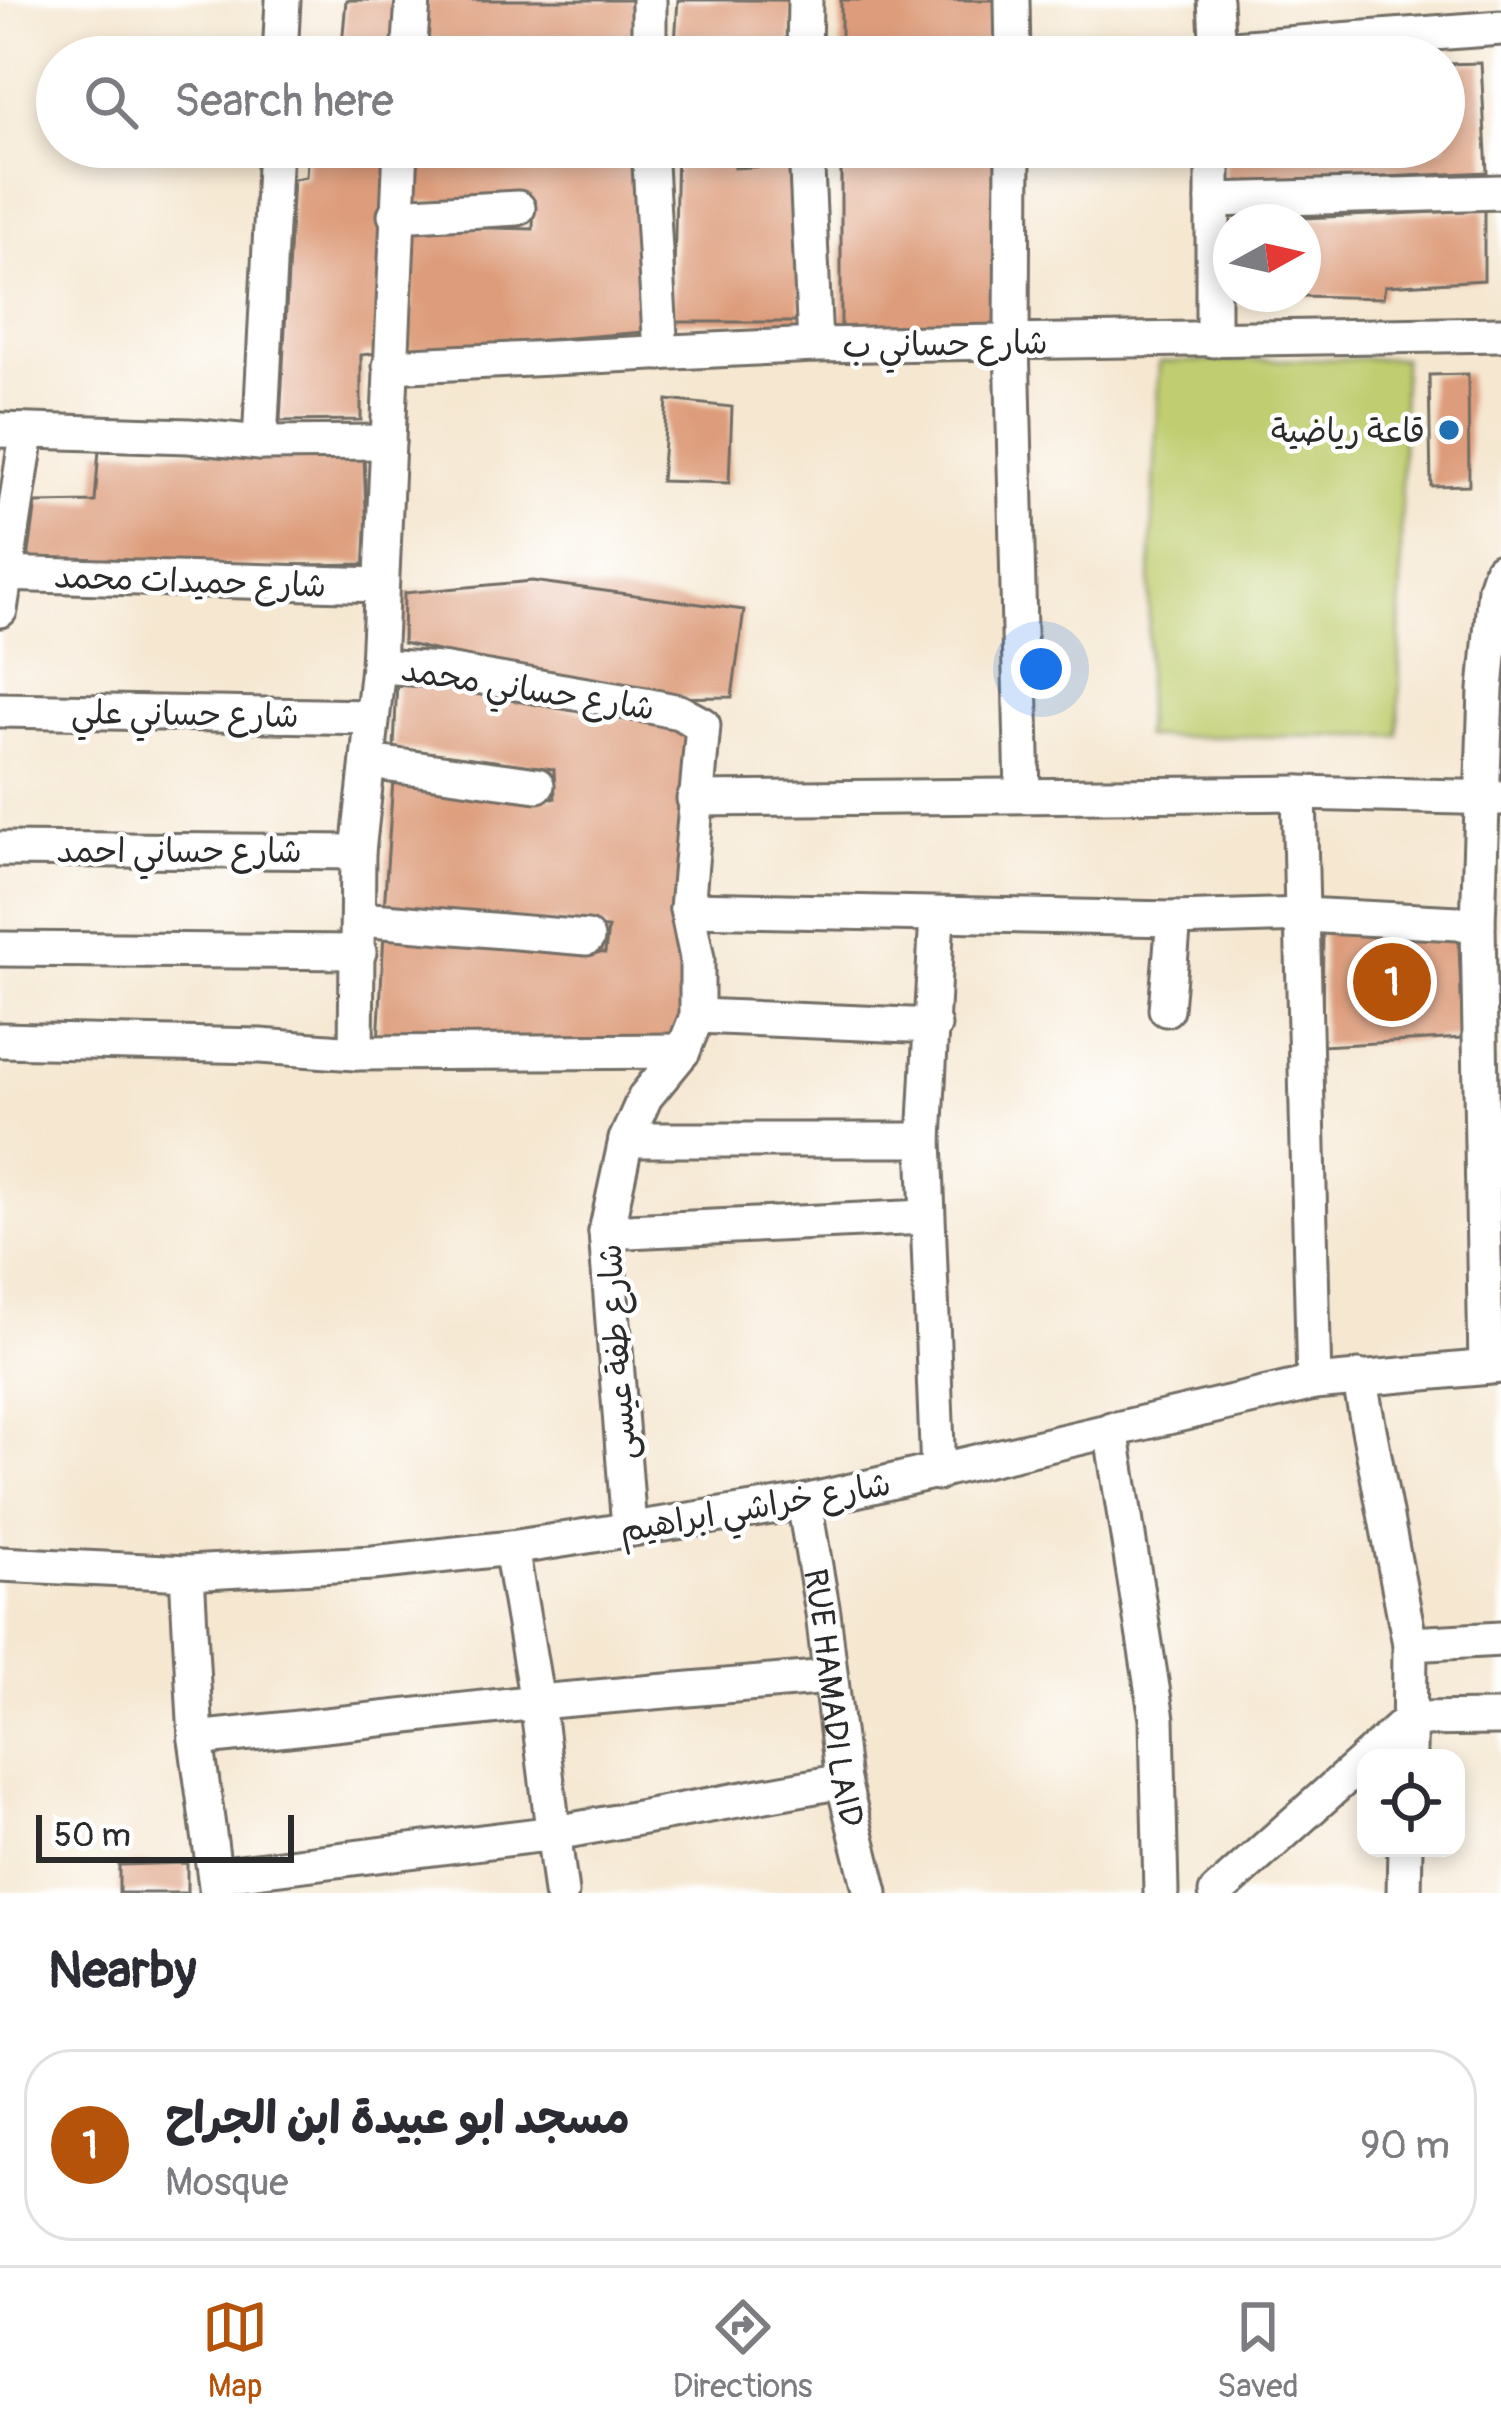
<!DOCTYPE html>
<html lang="en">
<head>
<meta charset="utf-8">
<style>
	:root { --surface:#fff; --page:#f2f2f3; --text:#2b2b33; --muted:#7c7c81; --line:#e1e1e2; --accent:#b45309 }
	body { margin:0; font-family:Pangolin,"Playpen Sans Arabic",sans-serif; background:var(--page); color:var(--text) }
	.controls { position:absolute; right:36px; bottom:36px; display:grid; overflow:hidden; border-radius:24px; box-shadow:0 6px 18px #0003 }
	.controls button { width:108px; height:108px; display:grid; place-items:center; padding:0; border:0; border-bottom:3px solid var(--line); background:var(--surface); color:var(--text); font:60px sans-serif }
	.compass { position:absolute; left:1213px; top:204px; width:108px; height:108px; border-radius:50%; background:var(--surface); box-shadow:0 6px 18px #0003; rotate:82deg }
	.scale { position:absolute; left:36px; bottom:30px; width:258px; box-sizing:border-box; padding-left:12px; border:6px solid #2b2b2b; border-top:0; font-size:33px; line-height:42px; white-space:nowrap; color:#2b2b2b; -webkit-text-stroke:9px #fff; paint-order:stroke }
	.you { position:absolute; left:1041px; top:669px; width:42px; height:42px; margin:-30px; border:9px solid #fff; border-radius:50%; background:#1a73e8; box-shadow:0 0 0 18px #1a73e833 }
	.badge { display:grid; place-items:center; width:78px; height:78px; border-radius:50%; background:var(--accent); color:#fff; font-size:39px; font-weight:700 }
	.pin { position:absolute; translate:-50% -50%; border:6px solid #fff; box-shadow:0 3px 12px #0006 }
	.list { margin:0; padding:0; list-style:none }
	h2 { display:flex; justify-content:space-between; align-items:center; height:156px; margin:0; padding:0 48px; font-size:51px }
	h2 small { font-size:39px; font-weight:400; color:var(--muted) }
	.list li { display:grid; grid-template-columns:78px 1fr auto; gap:36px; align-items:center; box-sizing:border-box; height:192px; margin:0 24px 24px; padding:0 24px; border:3px solid var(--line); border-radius:48px }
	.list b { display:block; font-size:45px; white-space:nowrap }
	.list p { margin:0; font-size:39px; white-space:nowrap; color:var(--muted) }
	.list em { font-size:39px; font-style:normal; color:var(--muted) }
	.icon { flex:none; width:66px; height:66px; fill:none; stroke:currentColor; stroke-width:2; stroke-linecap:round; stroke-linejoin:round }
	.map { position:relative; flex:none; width:1501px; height:1893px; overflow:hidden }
	.search { position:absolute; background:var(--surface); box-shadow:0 6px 18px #0003; left:36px; right:36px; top:36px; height:132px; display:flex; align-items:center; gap:30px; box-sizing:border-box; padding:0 42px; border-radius:66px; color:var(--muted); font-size:45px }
	.sheet { height:372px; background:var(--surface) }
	nav { display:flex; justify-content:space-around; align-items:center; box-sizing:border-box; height:168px; border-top:3px solid var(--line); background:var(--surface); font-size:33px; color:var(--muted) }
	nav a { display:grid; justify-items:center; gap:6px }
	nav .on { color:var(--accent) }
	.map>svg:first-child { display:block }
</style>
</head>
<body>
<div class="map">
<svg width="1501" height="1893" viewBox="0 0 1501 1893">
	<rect width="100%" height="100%" fill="#fff"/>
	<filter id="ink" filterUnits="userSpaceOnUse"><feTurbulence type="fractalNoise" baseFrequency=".00833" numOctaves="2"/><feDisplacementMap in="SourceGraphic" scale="24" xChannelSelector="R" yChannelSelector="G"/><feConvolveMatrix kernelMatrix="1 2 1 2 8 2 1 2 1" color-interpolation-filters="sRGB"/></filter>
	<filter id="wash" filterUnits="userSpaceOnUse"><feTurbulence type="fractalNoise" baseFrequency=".004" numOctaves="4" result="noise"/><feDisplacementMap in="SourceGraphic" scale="48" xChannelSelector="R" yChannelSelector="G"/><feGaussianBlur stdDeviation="2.7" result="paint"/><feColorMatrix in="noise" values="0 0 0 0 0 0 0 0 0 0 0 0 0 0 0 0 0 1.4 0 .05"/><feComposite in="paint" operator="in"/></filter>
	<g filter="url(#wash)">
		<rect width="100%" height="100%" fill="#f5e7d0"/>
		<path fill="#c0cd6f" stroke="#767c4d" stroke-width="3" d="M1403,358L1399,736L1144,737L1159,362Z"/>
		<g id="blocks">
			<g fill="#dd9d7b">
				<path d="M346,0H404L401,57H341Z"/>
				<path d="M426,0H641L639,57H423Z"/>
				<path d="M678,0H792V57H674Z"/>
				<rect x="841" y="0" width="161" height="57"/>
				<path d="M1481,63L1487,172L1225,185V147H1444V64Z"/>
				<path d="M308,147H396L385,352L361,355V420L280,421L293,179L306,177Z"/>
				<path d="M417,147H642L644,332L408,351L415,226L533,229L534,202H414Z"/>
				<path d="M677,147H734V168L800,164L801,322H673Z"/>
				<path d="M841,147H1001L999,326L841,328Z"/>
				<path d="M1484,210V280L1385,286L1383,298L1303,296V218Z"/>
				<path d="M1468,374L1469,485L1431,486L1429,375Z"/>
				<path d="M667,400L732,407L729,483L661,481Z"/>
				<path d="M99,449L364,456L368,564L218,566L28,560L36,503L95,502Z"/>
				<path d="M532,581L744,610L732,697L645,698L403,643L404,593Z"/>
				<path d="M397,680L606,715L695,722L681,1048L378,1044L384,933L605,953L608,928L384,910L393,780L555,798L554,769L394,748Z"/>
				<path d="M1458,925L1463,1038L1322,1046L1323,927Z"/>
				<path d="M187,1863V1893H119V1865Z"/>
			</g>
		</g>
	</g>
	<g filter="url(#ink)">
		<use href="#blocks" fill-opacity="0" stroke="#726d65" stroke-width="3"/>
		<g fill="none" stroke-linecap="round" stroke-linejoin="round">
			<defs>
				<g id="minor">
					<path d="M1012,0L1013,57"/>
					<path d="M1215,0L1218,57"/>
					<path d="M1219,49L1501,28"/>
					<path d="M280,57L283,0"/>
					<path d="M409,57L413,0"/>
					<path d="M649,57V0"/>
					<path d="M804,57L805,0"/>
					<path d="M649,147L661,353"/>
					<path d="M806,147L815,345"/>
					<path d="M1013,147L1012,341L1023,795"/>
					<path d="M1213,200L1501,192"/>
					<path d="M395,215L518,208"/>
					<path d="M1213,340V147"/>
					<path d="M390,366L815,345L1501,334"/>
					<path d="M0,430L189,436L260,443L388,442"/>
					<path d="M260,443L275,147"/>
					<path d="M0,574L381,585"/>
					<path d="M0,610L27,434"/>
					<path d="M378,666L441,670L645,705L679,712L703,725L687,909L697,958V1016L683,1051L645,1097L626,1140L606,1232L629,1528"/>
					<path d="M0,710L371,717"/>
					<path d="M369,762L537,785"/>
					<path d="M1299,793L1314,1383"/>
					<path d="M694,799L1299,793L1501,798"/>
					<path d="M0,849L358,852"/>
					<path d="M687,909L1174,919L1303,915L1478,924"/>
					<path d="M937,915L925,1140L938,1473"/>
					<path d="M360,919L587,938"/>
					<path d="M0,949L359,952"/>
					<path d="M1166,1009L1174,919"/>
					<path d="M697,1016L934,1026"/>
					<path d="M0,1040L260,1046L356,1053L683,1051"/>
					<path d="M356,1053L358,852L378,666L401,147"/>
					<path d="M626,1140H925"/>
					<path d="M606,1232L926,1217"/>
					<path d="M1486,1367L1478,924L1486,690L1495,588L1501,570"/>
					<path d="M1359,1377L1410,1644L1409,1758"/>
					<path d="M1111,1429L1157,1719L1161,1893"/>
					<path id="s1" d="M804,1502L823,1613L843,1781L871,1893"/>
					<path d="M511,1548L537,1702L561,1893"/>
					<path d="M0,1564L187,1573L373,1563L511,1548L804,1502L1314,1383L1501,1366"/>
					<path d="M187,1573L196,1739L217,1893"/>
					<path d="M1410,1644L1501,1639"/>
					<path d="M196,1739L537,1702L829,1677"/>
					<path d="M1367,1758L1410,1719L1501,1718"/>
					<path d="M215,1875L555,1833L843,1781"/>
					<path d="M1216,1893L1366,1759"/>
					<path d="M1404,1893L1405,1848"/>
				</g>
			</defs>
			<use href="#minor" stroke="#726d65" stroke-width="39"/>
			<use href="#minor" stroke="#fff" stroke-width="33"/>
		</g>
	</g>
	<circle fill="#1f6fb2" stroke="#fff" stroke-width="4.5" cx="1449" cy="430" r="12"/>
	<g text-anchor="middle" stroke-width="9" stroke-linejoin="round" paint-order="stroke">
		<g font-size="33" fill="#2b2b2b" stroke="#fff">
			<text transform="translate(945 343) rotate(-1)" y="12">شارع حساني ب</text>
			<text transform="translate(190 580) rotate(2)" y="12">شارع حميدات محمد</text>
			<text transform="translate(528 688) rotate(9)" y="12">شارع حساني محمد</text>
			<text transform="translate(185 713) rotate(1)" y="12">شارع حساني علي</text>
			<text x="179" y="862">شارع حساني احمد</text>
			<text transform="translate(616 1352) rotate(-94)" y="12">شارع طفة عيسى</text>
			<text transform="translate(755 1506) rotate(-10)" y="12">شارع خراشي ابراهيم</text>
			<text dy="12" stroke="none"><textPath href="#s1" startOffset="198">RUE HAMADI LAID</textPath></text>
		</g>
		<g font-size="33" fill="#2b2b2b" stroke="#fff" text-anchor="end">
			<text x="1425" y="442">قاعة رياضية</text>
		</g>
	</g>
</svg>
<div class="controls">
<button><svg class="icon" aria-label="locate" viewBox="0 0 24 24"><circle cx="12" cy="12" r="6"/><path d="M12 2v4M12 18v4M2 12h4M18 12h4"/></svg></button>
</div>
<svg class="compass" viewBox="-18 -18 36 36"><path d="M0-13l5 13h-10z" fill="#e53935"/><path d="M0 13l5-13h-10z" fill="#7c7c81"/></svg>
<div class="scale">50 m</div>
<div class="you"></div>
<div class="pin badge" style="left:1392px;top:982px">1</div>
<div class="search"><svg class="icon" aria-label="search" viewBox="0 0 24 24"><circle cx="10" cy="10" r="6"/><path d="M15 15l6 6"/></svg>Search here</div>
</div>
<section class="sheet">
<h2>Nearby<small></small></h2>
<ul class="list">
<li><span class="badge">1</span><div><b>مسجد ابو عبيدة ابن الجراح</b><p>Mosque</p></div><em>90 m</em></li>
</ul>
</section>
<nav>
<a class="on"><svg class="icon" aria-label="map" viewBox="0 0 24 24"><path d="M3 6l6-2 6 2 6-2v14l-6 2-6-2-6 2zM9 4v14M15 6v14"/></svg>Map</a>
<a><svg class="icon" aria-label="directions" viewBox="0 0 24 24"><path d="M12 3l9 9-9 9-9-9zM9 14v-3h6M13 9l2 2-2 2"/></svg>Directions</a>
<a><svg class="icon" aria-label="saved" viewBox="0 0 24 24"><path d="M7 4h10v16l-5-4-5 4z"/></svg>Saved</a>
</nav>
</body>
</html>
